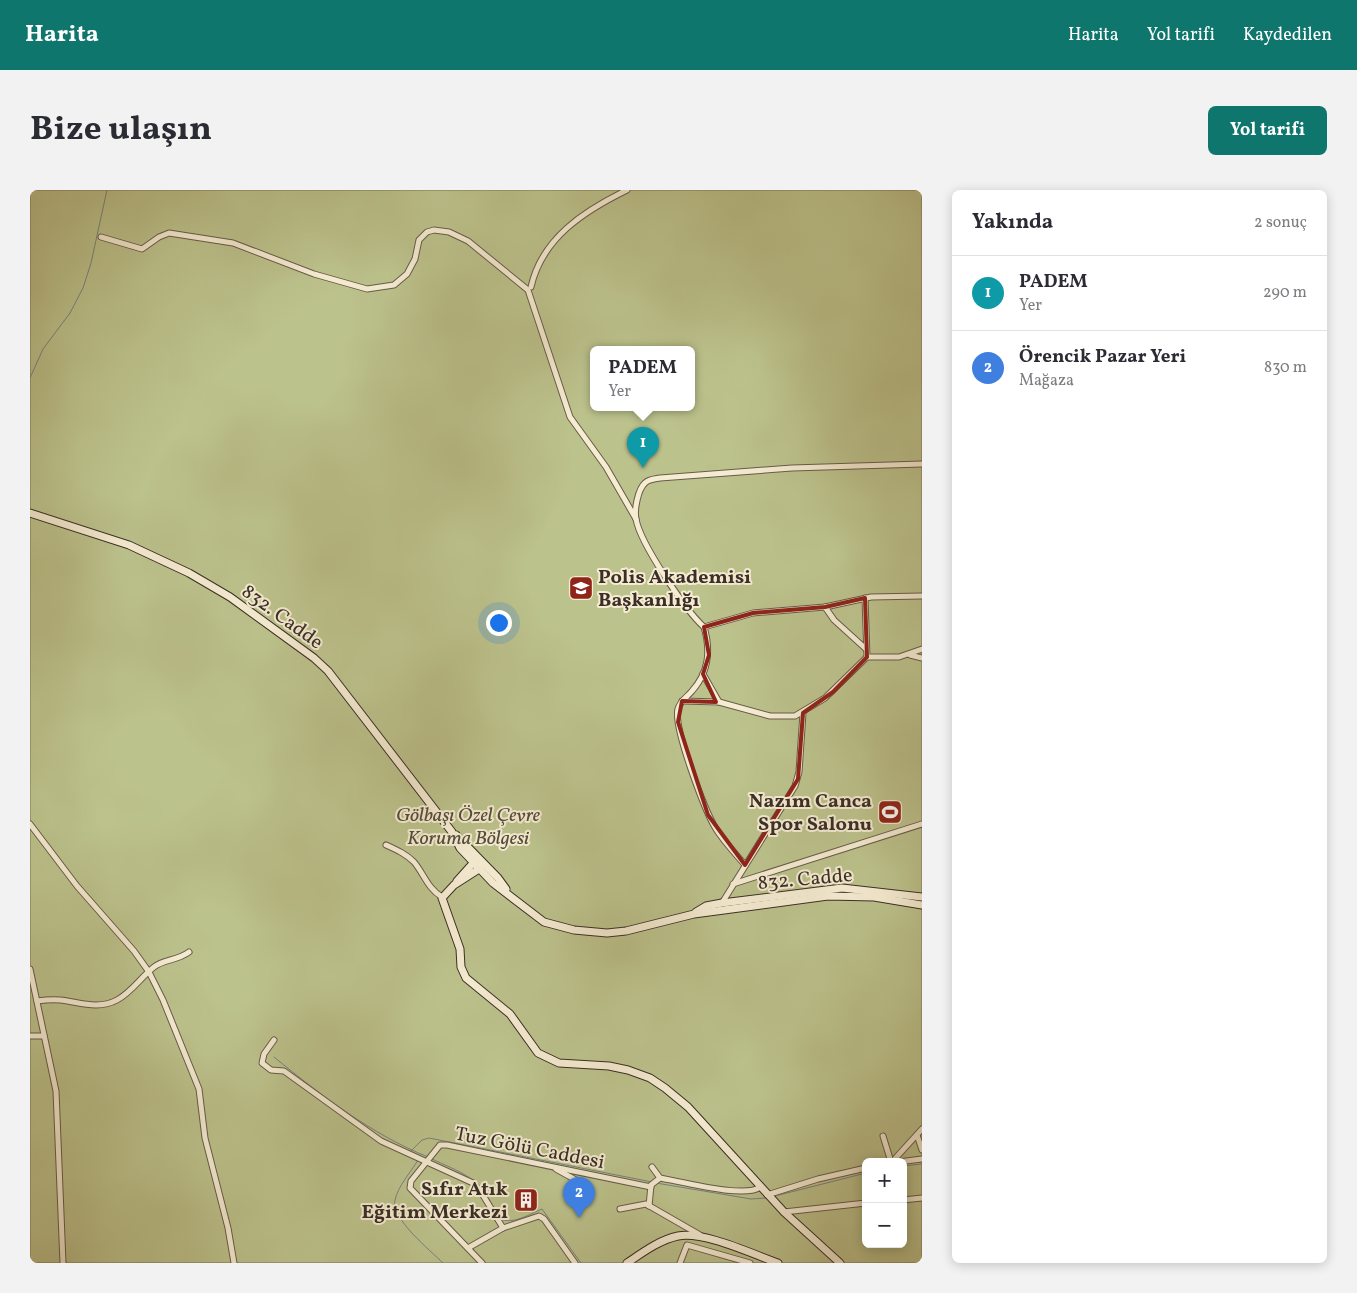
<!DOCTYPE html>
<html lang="tr">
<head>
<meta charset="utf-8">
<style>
	:root { --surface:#fff; --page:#f2f2f3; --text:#2b2b33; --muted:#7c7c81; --line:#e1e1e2; --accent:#0f766e }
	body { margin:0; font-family:Vollkorn,serif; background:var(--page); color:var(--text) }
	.controls { position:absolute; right:15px; bottom:15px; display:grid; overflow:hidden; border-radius:8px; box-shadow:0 2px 12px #0003 }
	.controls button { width:45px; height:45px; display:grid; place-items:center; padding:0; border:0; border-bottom:1px solid var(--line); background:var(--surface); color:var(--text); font:25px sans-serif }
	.you { position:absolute; left:468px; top:432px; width:18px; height:18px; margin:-12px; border:4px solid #fff; border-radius:50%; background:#1a73e8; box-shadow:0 0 0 8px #1a73e833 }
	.badge { display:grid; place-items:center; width:32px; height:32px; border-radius:50%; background:var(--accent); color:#fff; font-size:16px; font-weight:700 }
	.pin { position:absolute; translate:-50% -41px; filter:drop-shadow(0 1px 2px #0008) }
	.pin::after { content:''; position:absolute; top:26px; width:18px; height:15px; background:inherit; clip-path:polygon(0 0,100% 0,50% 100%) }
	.popup { position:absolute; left:560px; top:156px; width:105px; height:65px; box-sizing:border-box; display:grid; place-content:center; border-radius:8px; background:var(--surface); filter:drop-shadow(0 1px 4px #0005); font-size:16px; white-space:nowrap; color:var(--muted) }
	.popup b { font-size:19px; color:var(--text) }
	.popup::after { content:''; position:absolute; left:50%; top:100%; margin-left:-10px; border:10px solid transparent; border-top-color:var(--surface) }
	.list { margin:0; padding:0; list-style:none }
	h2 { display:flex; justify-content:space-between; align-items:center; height:65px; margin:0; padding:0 20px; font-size:21px }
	h2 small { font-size:16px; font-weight:400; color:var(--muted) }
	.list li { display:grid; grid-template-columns:32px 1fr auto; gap:15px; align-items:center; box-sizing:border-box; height:75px; padding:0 20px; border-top:1px solid var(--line) }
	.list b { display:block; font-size:19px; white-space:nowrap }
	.list p { margin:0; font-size:16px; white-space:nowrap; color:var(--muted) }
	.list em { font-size:16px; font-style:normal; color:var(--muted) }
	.map { position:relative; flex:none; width:892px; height:1073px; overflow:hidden; border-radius:8px }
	header { display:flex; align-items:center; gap:30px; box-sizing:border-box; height:70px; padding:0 25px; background:var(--accent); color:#fff }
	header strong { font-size:24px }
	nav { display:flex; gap:28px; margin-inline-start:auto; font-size:18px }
	.intro { display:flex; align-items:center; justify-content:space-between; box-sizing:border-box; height:120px; padding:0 30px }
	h1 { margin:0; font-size:35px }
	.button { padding:12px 22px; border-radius:8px; background:var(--accent); color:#fff; font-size:18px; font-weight:700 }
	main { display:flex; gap:30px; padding:0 30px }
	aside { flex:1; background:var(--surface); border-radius:8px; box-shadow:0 2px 12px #0003 }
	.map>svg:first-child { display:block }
</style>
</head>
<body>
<header>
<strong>Harita</strong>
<nav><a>Harita</a><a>Yol tarifi</a><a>Kaydedilen</a></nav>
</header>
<div class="intro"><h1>Bize ulaşın</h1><a class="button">Yol tarifi</a></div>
<main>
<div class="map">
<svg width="892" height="1073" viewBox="0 0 892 1073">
	<rect width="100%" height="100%" fill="#efe1b9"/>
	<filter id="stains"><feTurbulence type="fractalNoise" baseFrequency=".004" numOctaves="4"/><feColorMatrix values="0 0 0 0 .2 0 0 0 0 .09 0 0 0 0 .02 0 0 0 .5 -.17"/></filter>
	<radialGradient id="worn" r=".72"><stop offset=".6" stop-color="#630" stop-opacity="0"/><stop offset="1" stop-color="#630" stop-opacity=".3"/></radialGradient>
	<path fill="#bcc28c" stroke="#7b785a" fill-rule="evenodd" d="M0,0H892V1073H0ZM564,159H662V217H564ZM836,972H873V1054H836Z"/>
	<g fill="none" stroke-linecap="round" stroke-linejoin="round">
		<g stroke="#76837f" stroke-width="1">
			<path d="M0,188L13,159L40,123L53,98L61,73L77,0"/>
			<path d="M244,867C292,906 341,944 398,967"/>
			<path d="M381,961L392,950L399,948L622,992"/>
			<path d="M402,969C429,982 448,986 462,1015"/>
			<path d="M388,970C381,982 368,996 365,1010C360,1028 401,1061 413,1073"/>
			<path d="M873,976L892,974"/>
			<path d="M626,993L721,1009L736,1008"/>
			<path d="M745,1006L836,983"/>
			<path d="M470,1029C483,1035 500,1024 512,1019L551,1073"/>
		</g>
		<defs>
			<g id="street">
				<path d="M71,47L112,59L129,47L139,43L203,53L284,84L337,99L364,95L377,84L385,69L389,50L397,42L404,40L419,42L438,51L498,100L540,227L576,277L606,329"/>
				<path d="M501,97C512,48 554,21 597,0"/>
				<path d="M835,408L837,467"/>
				<path d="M795,417L804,430L836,459"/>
				<path d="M674,437C656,421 610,353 606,329C604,320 608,299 615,293C619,289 625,289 630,288L762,278L892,274"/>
				<path d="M674,437C681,461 679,482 662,501C657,507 650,511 648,519C643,537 675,621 686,639C694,652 705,663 715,675"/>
				<path d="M674,437L723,423L795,417L841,407L892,406"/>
				<path d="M880,465L892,468"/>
				<path d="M673,484L689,512"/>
				<path d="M652,511L689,512L740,526H765L795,508L837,467H869L892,459"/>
				<path d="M0,634L47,696L104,761L119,782L133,810L169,899L175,948L198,1038L204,1073"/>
				<path d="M356,655C367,660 376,664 384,672C394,684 398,699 412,707"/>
				<path d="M703,694L892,634"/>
				<path d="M692,713L765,596L769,582L773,523"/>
				<path d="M0,779L26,901L33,1073"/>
				<path d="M7,811C14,810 22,809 30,810C49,812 68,820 87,810C102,802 111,787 124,777C134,769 147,771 159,762"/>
				<path d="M0,846H14"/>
				<path d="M244,850L234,864L232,873L241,880L254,881L351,951L443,993L451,1002L473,1038"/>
				<path d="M887,945L892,960"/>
				<path d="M853,946L861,972"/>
				<path d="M862,972L892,939"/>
				<path d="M868,972L892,969"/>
				<path d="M622,977L630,988"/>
				<path d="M526,979L553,994"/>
				<path d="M737,1005L788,989L836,978"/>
				<path d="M873,1010L892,1008"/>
				<path d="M619,1016L621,995L630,988C649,991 716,1009 730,997"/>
				<path d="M590,1019L616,1014L670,1045"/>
				<path d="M754,1022L836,1013"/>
				<path d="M438,1058L473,1038L509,1026L514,1029L545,1073"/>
				<path d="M452,1073L380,998L381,991L410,955H417L621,997"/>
				<path d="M650,1073L657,1055L720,1073"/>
			</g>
			<g id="secondary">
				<path d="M0,323L99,355L159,383L200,407L284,468L298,481L422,642L430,658L463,693L514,732L544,740L577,743L596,741L664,724L798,706L844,707L892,715"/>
				<path d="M426,645L468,688L476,699"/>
				<path d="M452,674L449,679L424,695L412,708L430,759L431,777L436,788L480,824L508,863L529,873L579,876L598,880L620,888L635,898L658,917L754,1022L810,1073"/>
				<path d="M427,691L445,671"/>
				<path d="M666,722L676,716L692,713L812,698L892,707"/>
				<path d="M597,1073C612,1063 629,1050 648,1046C674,1041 722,1064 748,1073"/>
			</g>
		</defs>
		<use href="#street" stroke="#675b4c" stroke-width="7"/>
		<use href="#secondary" stroke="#3a2e27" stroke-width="9"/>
		<use href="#street" stroke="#f5ecd2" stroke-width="5"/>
		<use href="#secondary" stroke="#f5ecd2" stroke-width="7"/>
	</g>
	<path fill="none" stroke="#8f2418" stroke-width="4" stroke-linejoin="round" d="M835,408L837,467L803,502L773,523L768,589L715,675L678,625L648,532L652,511L686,512L673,484L679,465L674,437L723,423L795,417Z"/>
	<defs>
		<symbol id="university-square" viewBox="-11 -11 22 22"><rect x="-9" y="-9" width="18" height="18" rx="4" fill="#8f2418" stroke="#f5ecd2"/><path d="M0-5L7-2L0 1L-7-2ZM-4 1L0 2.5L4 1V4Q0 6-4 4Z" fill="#fff"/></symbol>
		<symbol id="stadium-square" viewBox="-11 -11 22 22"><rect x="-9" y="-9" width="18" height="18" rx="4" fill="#8f2418" stroke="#f5ecd2"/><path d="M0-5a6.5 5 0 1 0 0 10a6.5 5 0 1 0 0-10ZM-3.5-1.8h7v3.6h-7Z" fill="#fff"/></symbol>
		<symbol id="building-square" viewBox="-11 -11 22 22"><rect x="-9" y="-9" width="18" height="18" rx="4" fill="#8f2418" stroke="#f5ecd2"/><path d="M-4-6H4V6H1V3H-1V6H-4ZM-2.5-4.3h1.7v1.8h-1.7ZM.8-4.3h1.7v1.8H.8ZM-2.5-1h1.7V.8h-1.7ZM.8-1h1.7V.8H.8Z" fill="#fff"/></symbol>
	</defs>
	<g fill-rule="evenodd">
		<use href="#university-square" x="537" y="384" width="28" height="28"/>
		<use href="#stadium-square" x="846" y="608" width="28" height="28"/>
		<use href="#building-square" x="482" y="996" width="28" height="28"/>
	</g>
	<g text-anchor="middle" stroke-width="4" stroke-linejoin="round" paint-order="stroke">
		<g font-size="20" font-weight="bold" fill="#3a2e27" stroke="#f5ecd2" text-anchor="end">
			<text x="568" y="393" text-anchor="start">Polis Akademisi<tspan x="568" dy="23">Başkanlığı</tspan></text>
			<text x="842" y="617">Nazım Canca<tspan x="842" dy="23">Spor Salonu</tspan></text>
			<text x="478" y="1005">Sıfır Atık<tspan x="478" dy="23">Eğitim Merkezi</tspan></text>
		</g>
		<g font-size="20" fill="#3a2e27" stroke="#f5ecd2">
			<text transform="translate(253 426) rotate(36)" y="7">832. Cadde</text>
			<text transform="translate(775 688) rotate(-5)" y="7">832. Cadde</text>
			<text transform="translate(500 957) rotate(11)" y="7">Tuz Gölü Caddesi</text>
		</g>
		<g font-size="20" font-style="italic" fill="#544c3b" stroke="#f5ecd2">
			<text x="438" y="631">Gölbaşı Özel Çevre<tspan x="438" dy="23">Koruma Bölgesi</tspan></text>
		</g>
	</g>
	<rect width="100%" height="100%" filter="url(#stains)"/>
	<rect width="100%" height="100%" fill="url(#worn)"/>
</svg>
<div class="controls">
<button>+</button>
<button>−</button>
</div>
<div class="you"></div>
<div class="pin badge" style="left:613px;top:278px;background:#0f9aa8">1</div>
<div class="popup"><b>PADEM</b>Yer</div>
<div class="pin badge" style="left:549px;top:1028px;background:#3f7fe0">2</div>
</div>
<aside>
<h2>Yakında<small>2 sonuç</small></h2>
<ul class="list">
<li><span class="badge" style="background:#0f9aa8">1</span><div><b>PADEM</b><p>Yer</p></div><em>290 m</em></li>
<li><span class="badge" style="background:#3f7fe0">2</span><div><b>Örencik Pazar Yeri</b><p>Mağaza</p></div><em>830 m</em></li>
</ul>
</aside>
</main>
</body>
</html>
